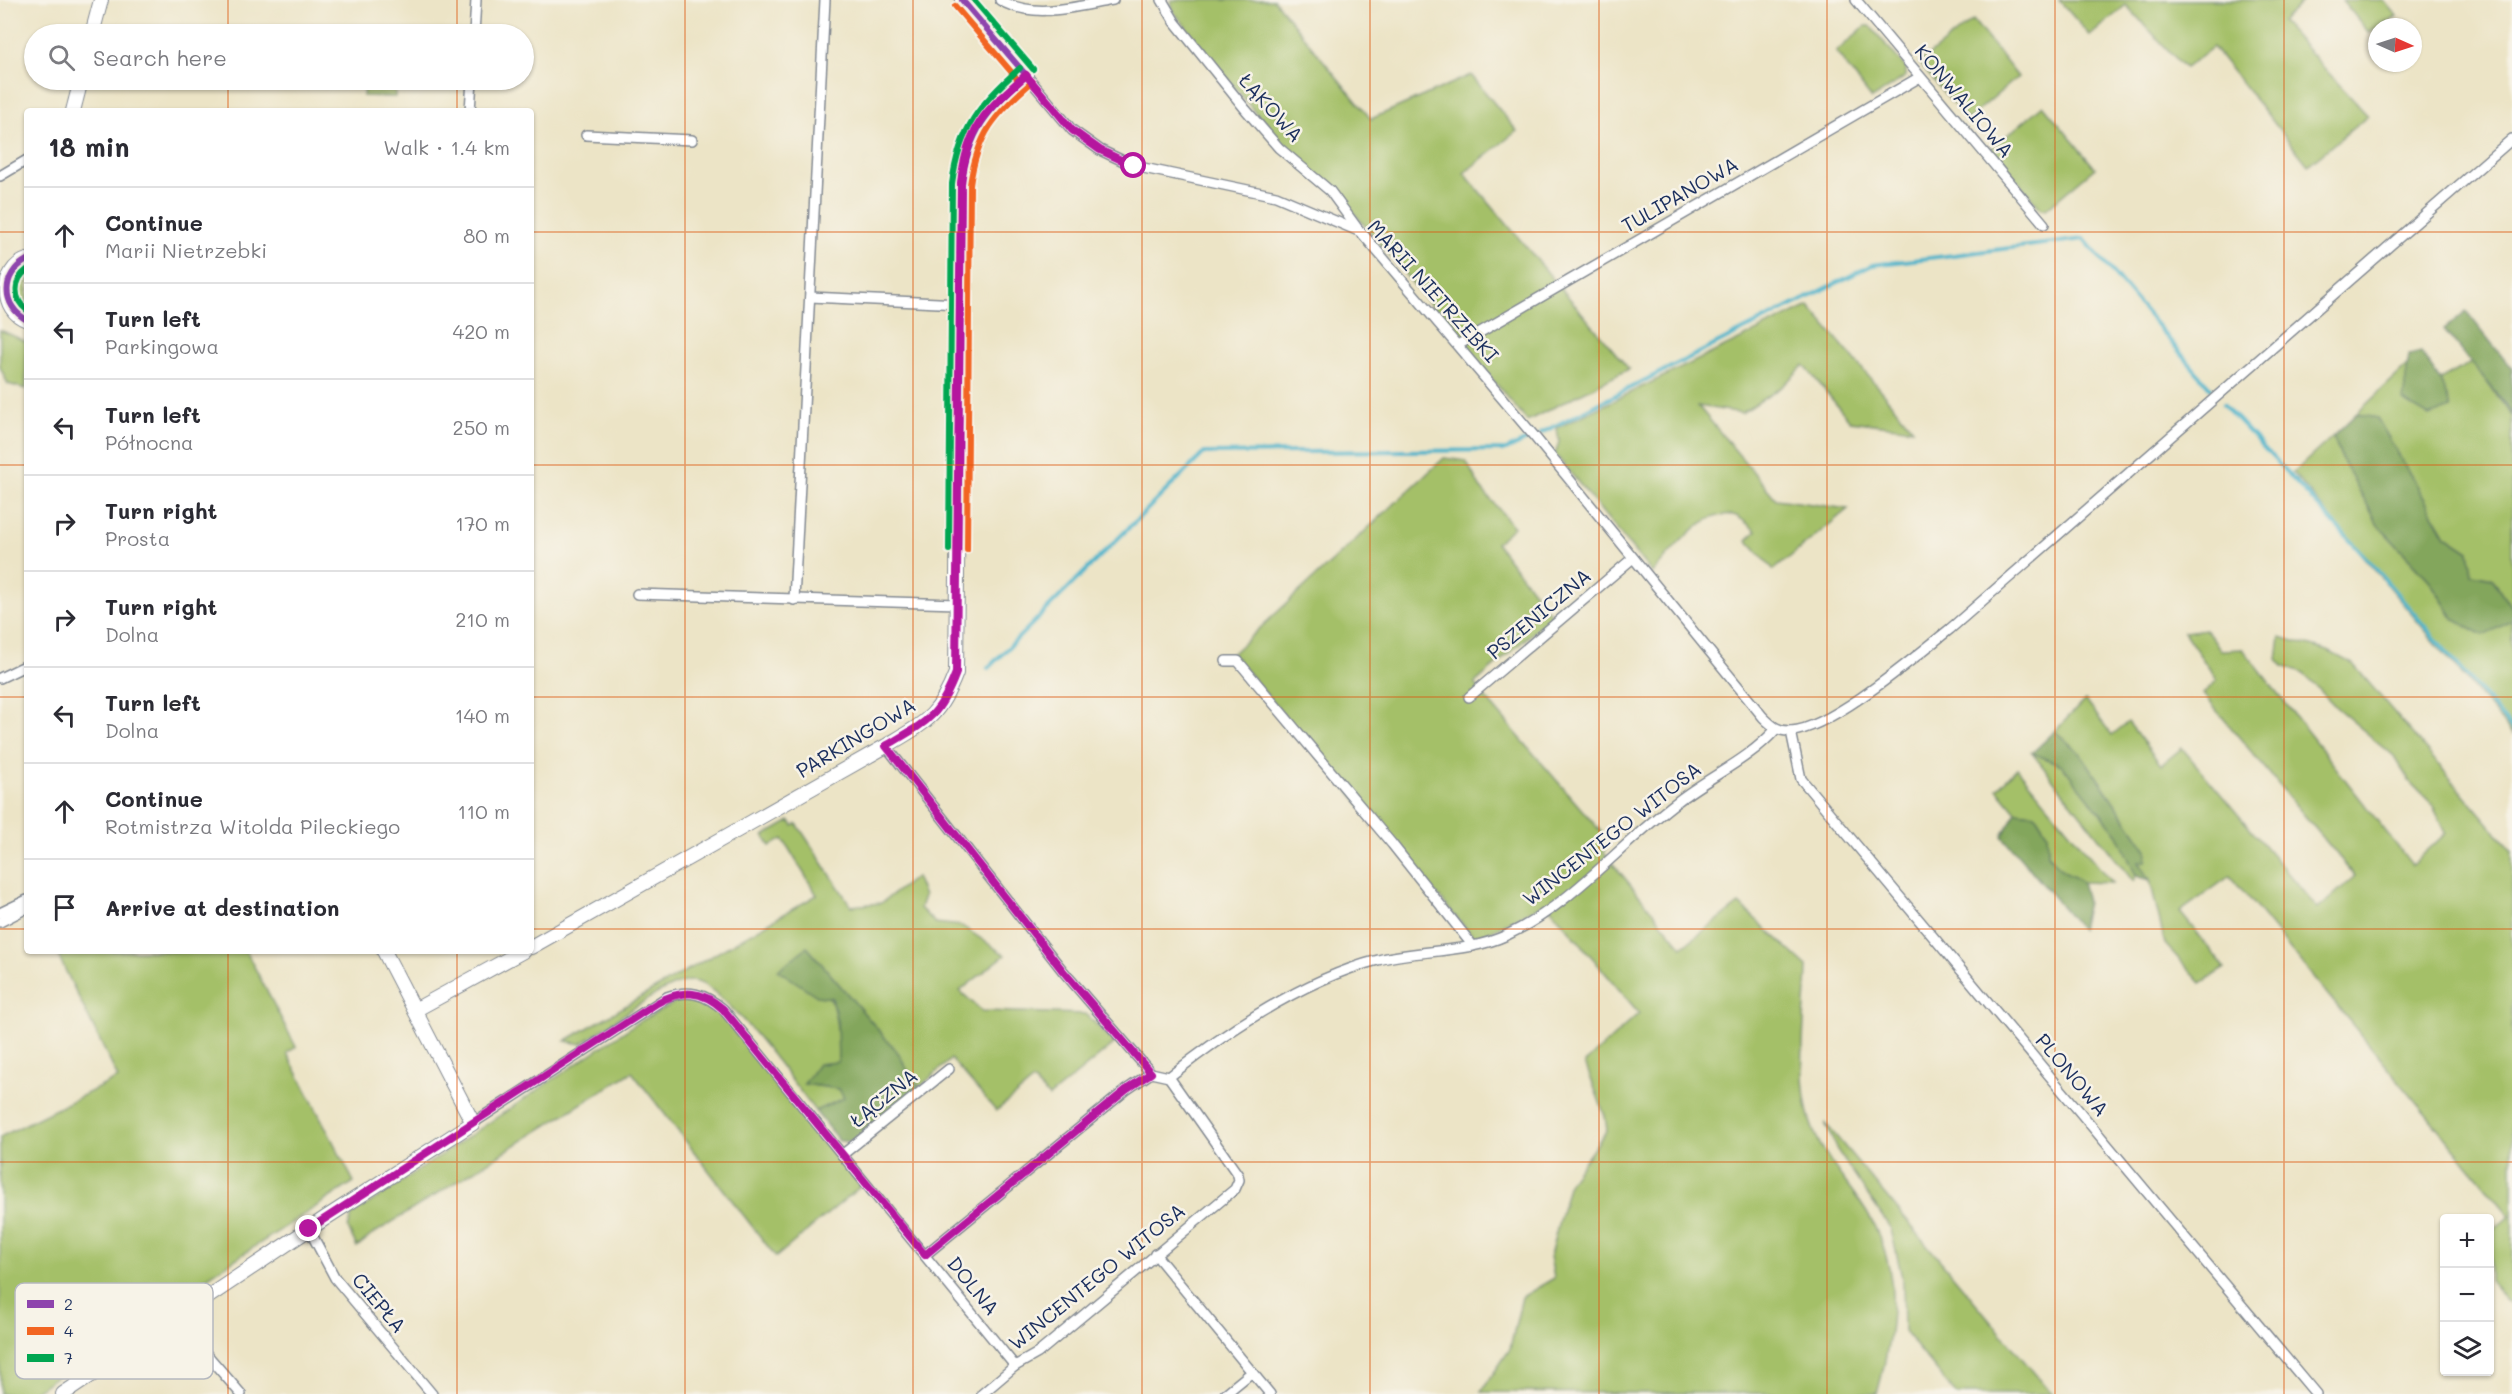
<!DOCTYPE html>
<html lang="en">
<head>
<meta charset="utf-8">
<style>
	:root { --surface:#fff; --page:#f7f7f7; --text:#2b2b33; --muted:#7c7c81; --line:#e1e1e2 }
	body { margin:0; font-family:Mali,sans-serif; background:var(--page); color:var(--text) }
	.controls { position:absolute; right:18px; bottom:18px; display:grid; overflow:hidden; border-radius:6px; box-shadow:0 2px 4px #0004 }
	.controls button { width:54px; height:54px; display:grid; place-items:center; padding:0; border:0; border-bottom:2px solid var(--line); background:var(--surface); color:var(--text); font:30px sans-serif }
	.compass { position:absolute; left:2368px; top:18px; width:54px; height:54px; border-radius:50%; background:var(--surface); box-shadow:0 2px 4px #0004; rotate:93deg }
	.stop { position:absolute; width:18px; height:18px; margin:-14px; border:4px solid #b5179e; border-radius:50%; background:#fff }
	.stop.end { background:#b5179e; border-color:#fff; box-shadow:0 2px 6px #0008 }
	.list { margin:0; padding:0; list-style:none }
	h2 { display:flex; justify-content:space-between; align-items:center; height:78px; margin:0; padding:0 24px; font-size:26px }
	h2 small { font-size:20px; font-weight:400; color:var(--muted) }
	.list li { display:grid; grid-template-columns:39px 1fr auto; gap:18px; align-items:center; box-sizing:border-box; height:96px; padding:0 24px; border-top:2px solid var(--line) }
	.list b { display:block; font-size:22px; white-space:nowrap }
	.list p { margin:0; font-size:20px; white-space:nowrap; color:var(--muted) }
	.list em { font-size:20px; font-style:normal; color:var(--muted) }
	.icon { flex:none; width:33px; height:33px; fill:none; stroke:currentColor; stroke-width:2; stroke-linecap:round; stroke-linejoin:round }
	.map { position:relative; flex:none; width:2512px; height:1394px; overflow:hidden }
	.search { position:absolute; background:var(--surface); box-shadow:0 2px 4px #0004; left:24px; top:24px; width:510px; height:66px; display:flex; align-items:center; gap:15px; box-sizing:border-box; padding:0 21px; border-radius:33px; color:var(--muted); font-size:22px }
	.panel { position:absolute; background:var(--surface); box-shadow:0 2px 4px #0004; left:24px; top:108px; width:510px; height:846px; border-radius:6px }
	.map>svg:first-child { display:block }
</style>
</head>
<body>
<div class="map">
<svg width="2512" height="1394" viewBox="0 0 2512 1394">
	<rect width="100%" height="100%" fill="#f7f3e8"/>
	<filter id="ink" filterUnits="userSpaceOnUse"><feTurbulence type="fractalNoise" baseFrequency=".0167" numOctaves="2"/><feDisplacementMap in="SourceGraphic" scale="12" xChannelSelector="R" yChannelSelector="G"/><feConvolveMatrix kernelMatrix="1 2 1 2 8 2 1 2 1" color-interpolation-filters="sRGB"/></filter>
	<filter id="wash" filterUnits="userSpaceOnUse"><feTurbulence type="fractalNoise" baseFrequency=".008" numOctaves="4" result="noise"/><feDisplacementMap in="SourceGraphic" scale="24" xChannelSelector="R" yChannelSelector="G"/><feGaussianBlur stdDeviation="1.35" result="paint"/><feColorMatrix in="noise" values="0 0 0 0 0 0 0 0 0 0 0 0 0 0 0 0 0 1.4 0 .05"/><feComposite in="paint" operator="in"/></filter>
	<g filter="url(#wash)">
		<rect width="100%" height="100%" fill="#ece4c6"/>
		<g fill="#a4c067" stroke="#607862" stroke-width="1.5">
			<path d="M1171,0H1274L1371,119L1471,75L1517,131L1464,173L1629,369L1527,421L1335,190L1280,143L1173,11Z"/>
			<path d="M2059,0H2304L2282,22L2368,116L2308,165L2213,47L2185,68L2126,5L2090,36Z"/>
			<path d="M2342,0H2384L2397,16L2369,33Z"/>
			<path d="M1973,20L2018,77L1967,120L1919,63Z"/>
			<path d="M1865,26H1870L1906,68V76L1872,99L1836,52Z"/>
			<path d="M365,80H396L395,97L363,96Z"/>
			<path d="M2043,105L2095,168L2046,209H2041L1991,149Z"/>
			<path d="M27,271V310L15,301C13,286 12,277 27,271Z"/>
			<path d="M1809,306L1913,429L1850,421L1804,365L1783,386L1742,413L1698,406L1776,499L1848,509L1774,570L1747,540L1756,531C1750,526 1740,516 1733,515C1701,510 1671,553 1652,573L1555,454L1559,442L1557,428Z"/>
			<path d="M0,330L27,342L26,389L8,384L0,367Z"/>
			<path d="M2472,362L2512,416V609L2492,578L2472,574L2469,551L2446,536L2377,418L2356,414L2408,365L2404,401L2451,408L2440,380Z"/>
			<path d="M2333,436L2342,459L2379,526L2430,581L2453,618L2483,634L2512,621V734L2293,473Z"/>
			<path d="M1444,458L1466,461L1480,487L1514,527L1496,543L1552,616L1475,683L1484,696L1608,840L1604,853L1682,947L1739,904L1807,966C1806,1013 1796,1076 1810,1121C1819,1150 1842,1177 1860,1202C1904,1265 1896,1324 1877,1394L1481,1392L1510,1349L1522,1297L1554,1278L1550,1256L1569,1182L1607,1130L1605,1116L1585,1063L1639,1013L1546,903L1475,939L1232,654Z"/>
			<path d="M2205,629L2221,650L2243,649L2412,865L2446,833L2432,804L2409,781L2394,756L2337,708L2304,674L2283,666L2277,659L2280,637L2328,651L2353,664L2512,851V1307L2490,1281V1232L2510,1216L2230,876L2180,912L2225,968L2201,983L2165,944L2150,880L2139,862L2147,850L2081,754L2055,731L2085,700L2112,735L2128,722L2161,765L2182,748L2318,909L2355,876L2203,694L2217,680L2184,632Z"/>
			<path d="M2032,753L2062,765L2119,835L2136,876L2133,881Z"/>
			<path d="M2017,768L2112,883L2082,882L2059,868L2048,854L2047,833L2035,814L2016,812L1997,789Z"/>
			<path d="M790,821L793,826L797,824L851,906L881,903L916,877L924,896L920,908L935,923L962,926L1005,955L960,991L982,1011L1086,1014L1115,1043L1049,1097L1033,1081L996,1111L951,1059L920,1087L911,1077L899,1054L807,947C828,989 841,1013 838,1062L804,1084L839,1089L845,1098L815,1111C794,1084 723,983 693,981C668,979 604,1029 581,1044L565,1041L817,895L783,839L770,846L764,836Z"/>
			<path d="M56,951H246L296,1047L287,1053L354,1182L142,1320L144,1325L121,1342L101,1346L31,1394H0V1137L118,1078Z"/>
			<path d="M684,998L703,1000L718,1010L861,1186L776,1257L632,1072L373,1234L357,1247L348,1228L352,1215L637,1023Z"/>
			<path d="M1825,1123L2052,1394H1956L1904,1331L1903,1282L1891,1229L1837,1150Z"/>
		</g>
		<g fill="#83a65c" stroke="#4f6a5d" stroke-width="1.5">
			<path d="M2466,311L2512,369V416L2506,405L2444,329Z"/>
			<path d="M2421,352L2440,380L2451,408L2429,416L2403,401L2409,355Z"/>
			<path d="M2356,414L2377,418L2446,536L2469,551L2472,574L2492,578L2512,609V621L2483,635L2453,618L2430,581L2379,526L2342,459L2333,436Z"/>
			<path d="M2055,731L2081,754L2147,850L2146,861L2139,862L2150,880L2136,876L2118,835L2062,765L2032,753Z"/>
			<path d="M2016,812L2035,814L2047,833L2048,854L2059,868L2082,882L2087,902L2081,929L2002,836Z"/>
			<path d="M807,947L899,1054L911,1077L920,1087L852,1142L839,1141L815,1111L844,1098L839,1089L804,1084L818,1064L838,1062L837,1022L832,998L817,996L778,970Z"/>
		</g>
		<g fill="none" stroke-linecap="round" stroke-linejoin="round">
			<g stroke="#4bb3ca" stroke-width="4">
				<path d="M2223,404L2371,563L2512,729"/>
				<path d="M1541,433L1872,265L2084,239L2211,389"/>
				<path d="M988,668L1204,453L1506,450L1527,440"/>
			</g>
		</g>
	</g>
	<g filter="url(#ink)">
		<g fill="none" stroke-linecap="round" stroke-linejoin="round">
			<defs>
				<g id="street">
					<path d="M1000,0C1034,20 1077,6 1113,0"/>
					<path d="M1162,0L1175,22L1246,110L1279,148L1330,191L1360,232"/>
					<path d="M1856,0L2044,224"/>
					<path d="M474,34L476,0"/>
					<path d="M1026,75L1072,130L1100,150L1134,166L1276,196L1361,232L1534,436L1763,717C1771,725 1778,732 1791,731C1831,729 1917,655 1950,629L2512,139"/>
					<path d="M470,111L472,80"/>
					<path d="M586,135L692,140"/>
					<path d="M0,176L27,160"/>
					<path d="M810,297L960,304"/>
					<path d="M1458,345L1920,77"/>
					<path d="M637,594L957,604"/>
					<path d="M794,600L825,0"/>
					<path d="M1226,661H1238L1392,844L1473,946"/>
					<path d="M0,678L27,665"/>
					<path d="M1469,697L1633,558"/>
					<path d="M1791,731L1801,779L2316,1394"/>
					<path d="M886,746L1063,971L1151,1073"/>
					<path d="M0,913L27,900"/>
					<path d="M0,922L27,908"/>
					<path d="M1169,1077C1227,1031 1305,979 1378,960C1420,949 1466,954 1507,935C1573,904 1620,844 1678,801C1710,776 1749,760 1776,729"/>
					<path d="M473,1123L667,997C689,989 705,994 723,1009L1015,1366"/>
					<path d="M842,1155L949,1069"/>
					<path d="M309,1229L335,1278L432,1394"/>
					<path d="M1155,1254L1270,1394"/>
					<path d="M925,1255L1126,1090L1151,1073L1169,1077"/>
					<path d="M176,1319L241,1394"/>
					<path d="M982,1394L1015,1366L1038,1353L1235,1189L1239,1180L1238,1175L1169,1077"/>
					<path d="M1225,1394L1252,1372"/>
				</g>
				<g id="secondary">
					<path d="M92,34L101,0"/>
					<path d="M73,111L81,80"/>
					<path d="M27,260C0,269 0,311 27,320"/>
					<path d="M531,947L886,746C926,722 939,717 956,673L961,184C967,127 985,111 1026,75L962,0"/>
					<path d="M415,1010L523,951"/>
					<path d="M63,1394L327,1217L473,1123L384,951"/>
				</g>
			</defs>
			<use href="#street" stroke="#848a92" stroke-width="12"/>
			<use href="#secondary" stroke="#848a92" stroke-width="16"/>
			<use href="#street" stroke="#fff" stroke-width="9"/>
			<use href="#secondary" stroke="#fff" stroke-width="14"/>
			<defs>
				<g id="bus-1">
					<path d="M962,0L1026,75"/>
					<path d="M27,260C1,274 1,306 27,320"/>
					<path d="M958,550L961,184C969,131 987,110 1026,75"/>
				</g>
				<g id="bus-2">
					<path d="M955,6L1019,81"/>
					<path d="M967,550L970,185C977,134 995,114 1032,82"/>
				</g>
				<g id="bus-3">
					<path d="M974,0L1033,69"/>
					<path d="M27,270C13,280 13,300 27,310"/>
					<path d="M949,550L952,184C959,129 979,104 1020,68"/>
				</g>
			</defs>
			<use href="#bus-1" stroke="#f7f3e8" stroke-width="10"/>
			<use href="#bus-2" stroke="#f7f3e8" stroke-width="10"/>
			<use href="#bus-3" stroke="#f7f3e8" stroke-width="10"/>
			<use href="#bus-1" stroke="#8e44ad" stroke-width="6"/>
			<use href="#bus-2" stroke="#f26522" stroke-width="6"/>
			<use href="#bus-3" stroke="#00a651" stroke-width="6"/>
		</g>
	</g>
	<g fill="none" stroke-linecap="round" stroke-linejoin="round" filter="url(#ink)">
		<path stroke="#b5179e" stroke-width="8" d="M309,1229L657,1003C682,989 702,990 723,1009L925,1255L1126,1090L1151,1073L1063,971L886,746C926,722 939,718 956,673L961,183C967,127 985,111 1026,75L1072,130L1100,150L1134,166"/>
	</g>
	<path fill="none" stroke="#de5710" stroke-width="1.5" stroke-opacity="0.55" d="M228,0V34M457,0V34M685,0V1394M913,0V1394M1142,0V1394M1370,0V1394M1599,0V1394M1827,0V1394M2055,0V1394M2284,0V1394M228,80V111M457,80V111M0,232H27M531,232H2512M0,465H27M531,465H2512M0,697H27M531,697H2512M0,929H27M531,929H2512M228,951V1394M457,951V1394M0,1162H2512"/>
	<g text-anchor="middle" stroke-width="5" stroke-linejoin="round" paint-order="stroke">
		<g font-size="20" fill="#1b2f5e" stroke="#f7f3e8">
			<text transform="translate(1964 101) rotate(50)" y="7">KONWALIOWA</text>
			<text transform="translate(1271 108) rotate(48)" y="7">ŁĄKOWA</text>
			<text transform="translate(1680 195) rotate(-30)" y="7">TULIPANOWA</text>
			<text transform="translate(1433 291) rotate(48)" y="7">MARII NIETRZEBKI</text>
			<text transform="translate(1539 614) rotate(-40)" y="7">PSZENICZNA</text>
			<text transform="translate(856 738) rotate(-31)" y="7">PARKINGOWA</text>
			<text transform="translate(1612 834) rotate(-38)" y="7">WINCENTEGO WITOSA</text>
			<text transform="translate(2072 1075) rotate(50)" y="7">PLONOWA</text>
			<text transform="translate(884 1098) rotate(-39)" y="7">ŁĄCZNA</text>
			<text transform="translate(1097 1277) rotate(-39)" y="7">WINCENTEGO WITOSA</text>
			<text transform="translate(973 1286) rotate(51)" y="7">DOLNA</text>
			<text transform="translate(379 1303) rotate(50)" y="7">CIEPŁA</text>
		</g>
	</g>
	<rect x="15" y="1283" width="198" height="96" rx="9" fill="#f7f3e8" stroke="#b5b8bf" stroke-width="1.5"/>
	<rect x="27" y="1300" width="27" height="8" fill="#8e44ad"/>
	<rect x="27" y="1327" width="27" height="8" fill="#f26522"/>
	<rect x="27" y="1354" width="27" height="8" fill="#00a651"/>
	<g font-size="16" fill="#1b2f5e">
		<text x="64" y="1310">2</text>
		<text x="64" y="1337">4</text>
		<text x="64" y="1364">7</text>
	</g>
</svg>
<div class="controls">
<button>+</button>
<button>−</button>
<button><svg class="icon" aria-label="layers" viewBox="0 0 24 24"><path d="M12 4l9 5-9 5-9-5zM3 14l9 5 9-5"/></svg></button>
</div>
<svg class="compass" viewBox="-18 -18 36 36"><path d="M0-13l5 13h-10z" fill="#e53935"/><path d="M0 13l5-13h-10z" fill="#7c7c81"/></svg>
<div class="stop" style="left:1134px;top:166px"></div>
<div class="stop end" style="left:309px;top:1229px"></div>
<div class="search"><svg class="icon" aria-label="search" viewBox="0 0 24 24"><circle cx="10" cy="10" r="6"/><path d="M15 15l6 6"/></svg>Search here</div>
<section class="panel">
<h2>18 min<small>Walk · 1.4 km</small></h2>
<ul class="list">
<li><svg class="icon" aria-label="ahead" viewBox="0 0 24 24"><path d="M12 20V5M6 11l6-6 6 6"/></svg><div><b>Continue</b><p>Marii Nietrzebki</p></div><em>80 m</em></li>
<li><svg class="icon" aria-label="left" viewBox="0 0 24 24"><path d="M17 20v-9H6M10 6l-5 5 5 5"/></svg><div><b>Turn left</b><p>Parkingowa</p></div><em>420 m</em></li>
<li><svg class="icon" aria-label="left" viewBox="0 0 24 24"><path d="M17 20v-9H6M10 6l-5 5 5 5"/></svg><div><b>Turn left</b><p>Północna</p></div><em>250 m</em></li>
<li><svg class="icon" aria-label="right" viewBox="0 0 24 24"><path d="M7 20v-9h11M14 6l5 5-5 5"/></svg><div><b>Turn right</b><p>Prosta</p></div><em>170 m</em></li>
<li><svg class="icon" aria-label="right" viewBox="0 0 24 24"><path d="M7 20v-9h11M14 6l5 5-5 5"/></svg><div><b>Turn right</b><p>Dolna</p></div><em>210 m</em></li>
<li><svg class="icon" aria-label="left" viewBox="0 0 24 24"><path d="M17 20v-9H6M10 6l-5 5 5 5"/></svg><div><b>Turn left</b><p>Dolna</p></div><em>140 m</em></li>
<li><svg class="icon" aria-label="ahead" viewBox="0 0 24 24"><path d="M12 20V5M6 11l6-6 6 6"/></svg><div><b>Continue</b><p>Rotmistrza Witolda Pileckiego</p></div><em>110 m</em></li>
<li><svg class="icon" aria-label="arrive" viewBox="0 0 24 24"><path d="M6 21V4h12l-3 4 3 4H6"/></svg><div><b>Arrive at destination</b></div></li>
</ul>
</section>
</div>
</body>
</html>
